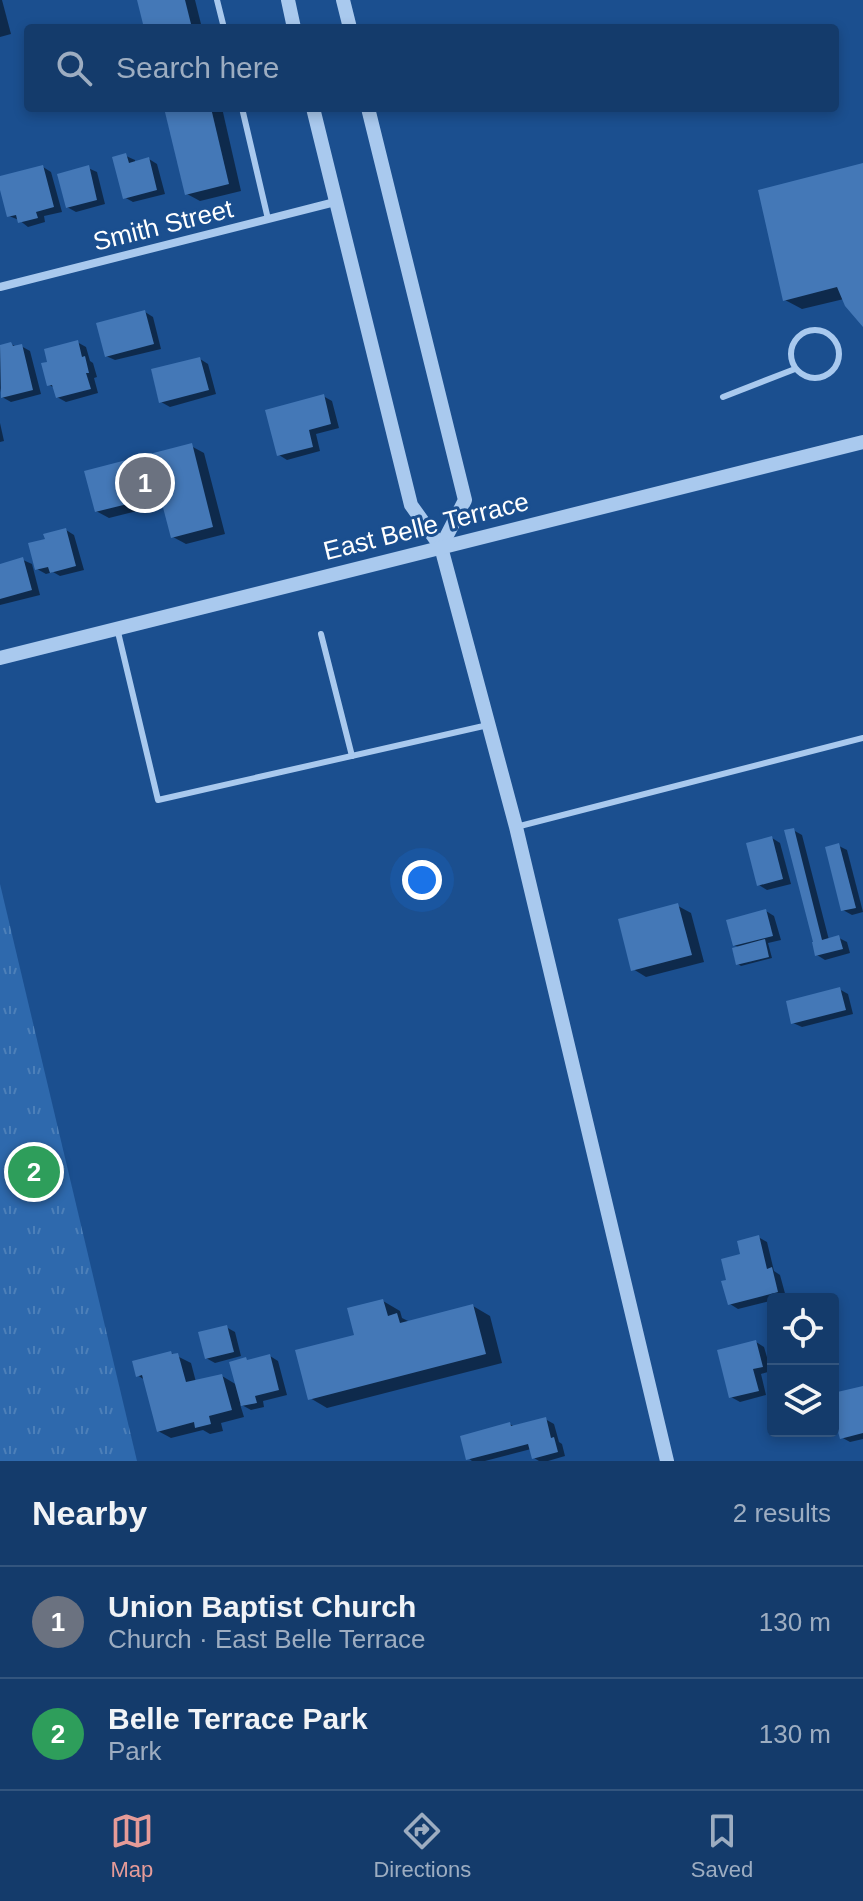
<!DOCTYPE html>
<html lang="en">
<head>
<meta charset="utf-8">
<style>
	:root { --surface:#143b6b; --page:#214673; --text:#f1f3f6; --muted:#9dadc1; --line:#33557e; --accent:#e69b98 }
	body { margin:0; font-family:Arial,sans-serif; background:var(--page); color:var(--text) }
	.controls { position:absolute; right:24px; bottom:24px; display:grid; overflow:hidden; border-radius:8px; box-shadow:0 4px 12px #0003 }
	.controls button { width:72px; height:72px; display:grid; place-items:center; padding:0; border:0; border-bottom:2px solid var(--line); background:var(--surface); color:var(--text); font:40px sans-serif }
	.you { position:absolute; left:422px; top:880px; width:28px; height:28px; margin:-20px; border:6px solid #fff; border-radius:50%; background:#1a73e8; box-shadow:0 0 0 12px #1a73e833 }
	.badge { display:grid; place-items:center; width:52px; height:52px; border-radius:50%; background:var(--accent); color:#fff; font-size:26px; font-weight:700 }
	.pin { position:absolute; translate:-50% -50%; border:4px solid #fff; box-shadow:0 2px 8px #0006 }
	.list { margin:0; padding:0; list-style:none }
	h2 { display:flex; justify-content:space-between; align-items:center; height:104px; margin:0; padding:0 32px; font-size:34px }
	h2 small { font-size:26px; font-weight:400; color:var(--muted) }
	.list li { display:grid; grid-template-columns:52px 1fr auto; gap:24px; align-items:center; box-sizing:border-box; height:112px; padding:0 32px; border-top:2px solid var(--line) }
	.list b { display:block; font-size:30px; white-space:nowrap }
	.list p { margin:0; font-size:26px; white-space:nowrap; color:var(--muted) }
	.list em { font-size:26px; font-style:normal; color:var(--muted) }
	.icon { flex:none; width:44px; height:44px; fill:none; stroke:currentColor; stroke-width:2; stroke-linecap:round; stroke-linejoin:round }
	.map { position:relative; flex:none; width:863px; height:1461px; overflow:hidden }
	.search { position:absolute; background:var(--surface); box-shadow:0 4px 12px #0003; left:24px; right:24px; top:24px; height:88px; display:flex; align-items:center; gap:20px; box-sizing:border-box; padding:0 28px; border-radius:8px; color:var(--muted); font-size:30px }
	.sheet { height:328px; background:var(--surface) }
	nav { display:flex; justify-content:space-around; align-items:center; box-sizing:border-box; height:112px; border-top:2px solid var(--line); background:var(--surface); font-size:22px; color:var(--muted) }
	nav a { display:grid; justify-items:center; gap:4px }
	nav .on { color:var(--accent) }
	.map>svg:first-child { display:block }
</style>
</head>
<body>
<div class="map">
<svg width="863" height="1461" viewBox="0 0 863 1461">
	<defs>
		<pattern id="park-tufts" width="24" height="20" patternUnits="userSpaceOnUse" patternTransform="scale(2)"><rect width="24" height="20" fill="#2e69ad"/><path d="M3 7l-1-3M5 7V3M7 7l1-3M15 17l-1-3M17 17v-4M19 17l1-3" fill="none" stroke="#4d80b9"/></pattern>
	</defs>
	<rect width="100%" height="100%" fill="#1b4f8f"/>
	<path fill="url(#park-tufts)" d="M0,884L137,1461H0Z"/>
	<g fill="#0007">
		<path d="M0,0H2L11,34L0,37Z"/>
		<path d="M139,0H195L202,28H146Z"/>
		<path d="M166,108H222L241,191L200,201L187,194Z"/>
		<path d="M126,156L135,160V163L149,159L157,164L165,194L133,202L124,197Z"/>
		<path d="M863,166V324L844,299L802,309L785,300Z"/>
		<path d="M43,167L51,172L62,212L44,216L45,222L28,227L19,220L9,216L0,178Z"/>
		<path d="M88,168L97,172L105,204L76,212L67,207Z"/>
		<path d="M145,312L153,317L161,349L115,360L106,356Z"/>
		<path d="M77,342L86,347L90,361L93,363L97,377L94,378L98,393L66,402L57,397L55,388L49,385Z"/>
		<path d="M11,344L17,347L21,346L30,351L41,394L11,402L2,397L0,388V347Z"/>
		<path d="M200,359L208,364L216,394L170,407L161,402Z"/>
		<path d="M323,396L332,401L339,428L316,434L320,451L287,460L279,455Z"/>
		<path d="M0,423L4,441L0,442Z"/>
		<path d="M191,446L204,453L225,534L186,544L173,537L165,504L109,518L96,511Z"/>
		<path d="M66,530L74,535L84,570L60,576L53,572L46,574L37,569L47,540Z"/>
		<path d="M23,560L32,564L40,595L0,605V566Z"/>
		<path d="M793,830L802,835L829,940L839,938L847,942L850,953L825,960L817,955Z"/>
		<path d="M772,838L780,843L791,884L767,890L759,885Z"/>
		<path d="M839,846L847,850L863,912L852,915L843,910Z"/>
		<path d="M678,906L691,913L704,962L646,977L633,969Z"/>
		<path d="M766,911L774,916L781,940L768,943L772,958L741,966L738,964L740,948L734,945Z"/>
		<path d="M839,989L848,994L853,1014L802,1027L793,1023Z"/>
		<path d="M758,1237L767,1242L774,1271L780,1275L786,1297L738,1309L730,1304L728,1281Z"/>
		<path d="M383,1301L400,1311L402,1318L410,1322L473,1306L490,1316L502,1363L327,1408L310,1398Z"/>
		<path d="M226,1327L235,1332L241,1356L215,1363L206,1358Z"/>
		<path d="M756,1342L764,1347L771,1371L761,1374L766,1395L740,1402L731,1397Z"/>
		<path d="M171,1353L191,1363L196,1382L222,1376L237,1385L250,1361L270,1356L278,1361L287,1395L263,1401L264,1407L251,1410L240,1404L244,1417L221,1423L223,1431L210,1434L203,1430L171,1438L158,1431L145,1380L137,1375Z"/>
		<path d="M863,1388V1439L850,1442L841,1437L833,1405V1396Z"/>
		<path d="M545,1419L554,1424L559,1442L562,1444L565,1456L548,1461H539L534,1458L531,1449L485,1461H472L468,1458L510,1424L515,1427Z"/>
	</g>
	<g fill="#4478b7">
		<path d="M137,0H185L192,28H144Z"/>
		<path d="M164,108H211L229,184L185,195Z"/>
		<path d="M126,153L129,163L149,157L157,190L123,199L112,157Z"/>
		<path d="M863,163V327L845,306L837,287L783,301L758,190Z"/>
		<path d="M43,165L54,207L36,212L38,218L18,223L16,215L7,217L0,190V176Z"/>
		<path d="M89,165L97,200L66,208L57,174Z"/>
		<path d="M145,310L154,344L105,357L96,323Z"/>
		<path d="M78,340L82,357L85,356L89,373H86L91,389L56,398L52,385L47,386L41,363L47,362L44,349Z"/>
		<path d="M11,342L13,346L22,344L33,390L1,398L0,345Z"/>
		<path d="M200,357L209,390L159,403L151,369Z"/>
		<path d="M324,394L331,424L309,430L313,447L277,456L265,410Z"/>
		<path d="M192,443L213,527L171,538L160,496L95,512L84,471Z"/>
		<path d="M66,528L76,566L50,573L48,567L35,570L28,543L45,539L43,534Z"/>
		<path d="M23,557L32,590L0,599V564Z"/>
		<path d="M794,828L822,940L839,935L843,949L815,956L812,942H813L784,830Z"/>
		<path d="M772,836L783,879L757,886L746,843Z"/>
		<path d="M839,843L856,908L841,911L825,847Z"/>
		<path d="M678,903L692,955L631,971L618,919Z"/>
		<path d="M766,909L773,936L733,946L726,920Z"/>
		<path d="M765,939L769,957L736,965L732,948Z"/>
		<path d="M840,987L846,1010L791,1024L786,1001Z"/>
		<path d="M759,1235L767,1269L772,1267L778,1292L728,1305L721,1281L726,1280L721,1259L740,1254L737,1241Z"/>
		<path d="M383,1299L388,1316L397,1313L400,1323L473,1304L486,1354L308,1400L295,1350L354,1335L347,1308Z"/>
		<path d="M227,1325L234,1352L205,1359L198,1332Z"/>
		<path d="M756,1340L763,1367L753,1369L759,1391L729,1398L717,1350Z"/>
		<path d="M171,1351L172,1354L178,1353L186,1382L222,1374L232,1410L209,1416L211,1424L195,1428L194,1422L157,1432L142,1375L136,1377L132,1361Z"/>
		<path d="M270,1354L279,1390L255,1396L257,1403L241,1406L229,1362L246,1357L247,1360Z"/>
		<path d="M863,1386V1433L840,1439L833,1413V1393Z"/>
		<path d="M546,1417L551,1438L554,1437L558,1452L532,1459L528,1444L466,1460L460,1436L510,1422L511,1426Z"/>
	</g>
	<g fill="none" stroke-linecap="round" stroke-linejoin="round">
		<g stroke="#a9c9ee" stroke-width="6">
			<path d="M217,0L224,28"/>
			<path d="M242,108L268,219"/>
			<circle cx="815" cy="354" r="24"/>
			<path d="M723,397L795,369"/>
			<path d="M117,628L158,800L488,725"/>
			<path d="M321,634L352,756"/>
			<path d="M516,827L863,738"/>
		</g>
		<path stroke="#a9c9ee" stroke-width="8" d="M0,287L335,202"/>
		<g stroke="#a9c9ee" stroke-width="14">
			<path d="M288,0L294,28"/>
			<path d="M343,0L350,28"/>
			<path d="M313,108L411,505L441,547L516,827L667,1461"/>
			<path d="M368,108L465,500L441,547"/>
			<path d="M0,658L863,442"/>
		</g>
	</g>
	<g text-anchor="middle" stroke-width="6" stroke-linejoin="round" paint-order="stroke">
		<g font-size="26" fill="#fff" stroke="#1b4f8f">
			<text transform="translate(163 225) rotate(-14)" y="9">Smith Street</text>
			<text transform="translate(426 526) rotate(-14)" y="9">East Belle Terrace</text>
		</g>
	</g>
</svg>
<div class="controls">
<button><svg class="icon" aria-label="locate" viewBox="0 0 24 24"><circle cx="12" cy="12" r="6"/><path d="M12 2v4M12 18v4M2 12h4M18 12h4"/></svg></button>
<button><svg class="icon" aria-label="layers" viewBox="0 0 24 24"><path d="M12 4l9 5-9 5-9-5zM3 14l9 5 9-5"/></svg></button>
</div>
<div class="you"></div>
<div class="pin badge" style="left:145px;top:483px;background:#6b7280">1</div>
<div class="pin badge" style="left:34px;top:1172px;background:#2e9e5b">2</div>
<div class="search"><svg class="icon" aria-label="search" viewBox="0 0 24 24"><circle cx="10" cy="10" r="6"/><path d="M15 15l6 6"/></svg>Search here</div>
</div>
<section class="sheet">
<h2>Nearby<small>2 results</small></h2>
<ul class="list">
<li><span class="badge" style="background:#6b7280">1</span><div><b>Union Baptist Church</b><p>Church · East Belle Terrace</p></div><em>130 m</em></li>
<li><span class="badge" style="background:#2e9e5b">2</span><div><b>Belle Terrace Park</b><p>Park</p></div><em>130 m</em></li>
</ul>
</section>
<nav>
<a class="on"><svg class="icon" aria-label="map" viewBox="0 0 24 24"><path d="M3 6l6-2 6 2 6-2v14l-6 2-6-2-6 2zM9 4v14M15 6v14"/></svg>Map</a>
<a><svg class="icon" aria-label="directions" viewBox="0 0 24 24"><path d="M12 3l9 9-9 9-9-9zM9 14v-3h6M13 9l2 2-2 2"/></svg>Directions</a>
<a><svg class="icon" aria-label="saved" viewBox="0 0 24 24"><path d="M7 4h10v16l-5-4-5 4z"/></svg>Saved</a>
</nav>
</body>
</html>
